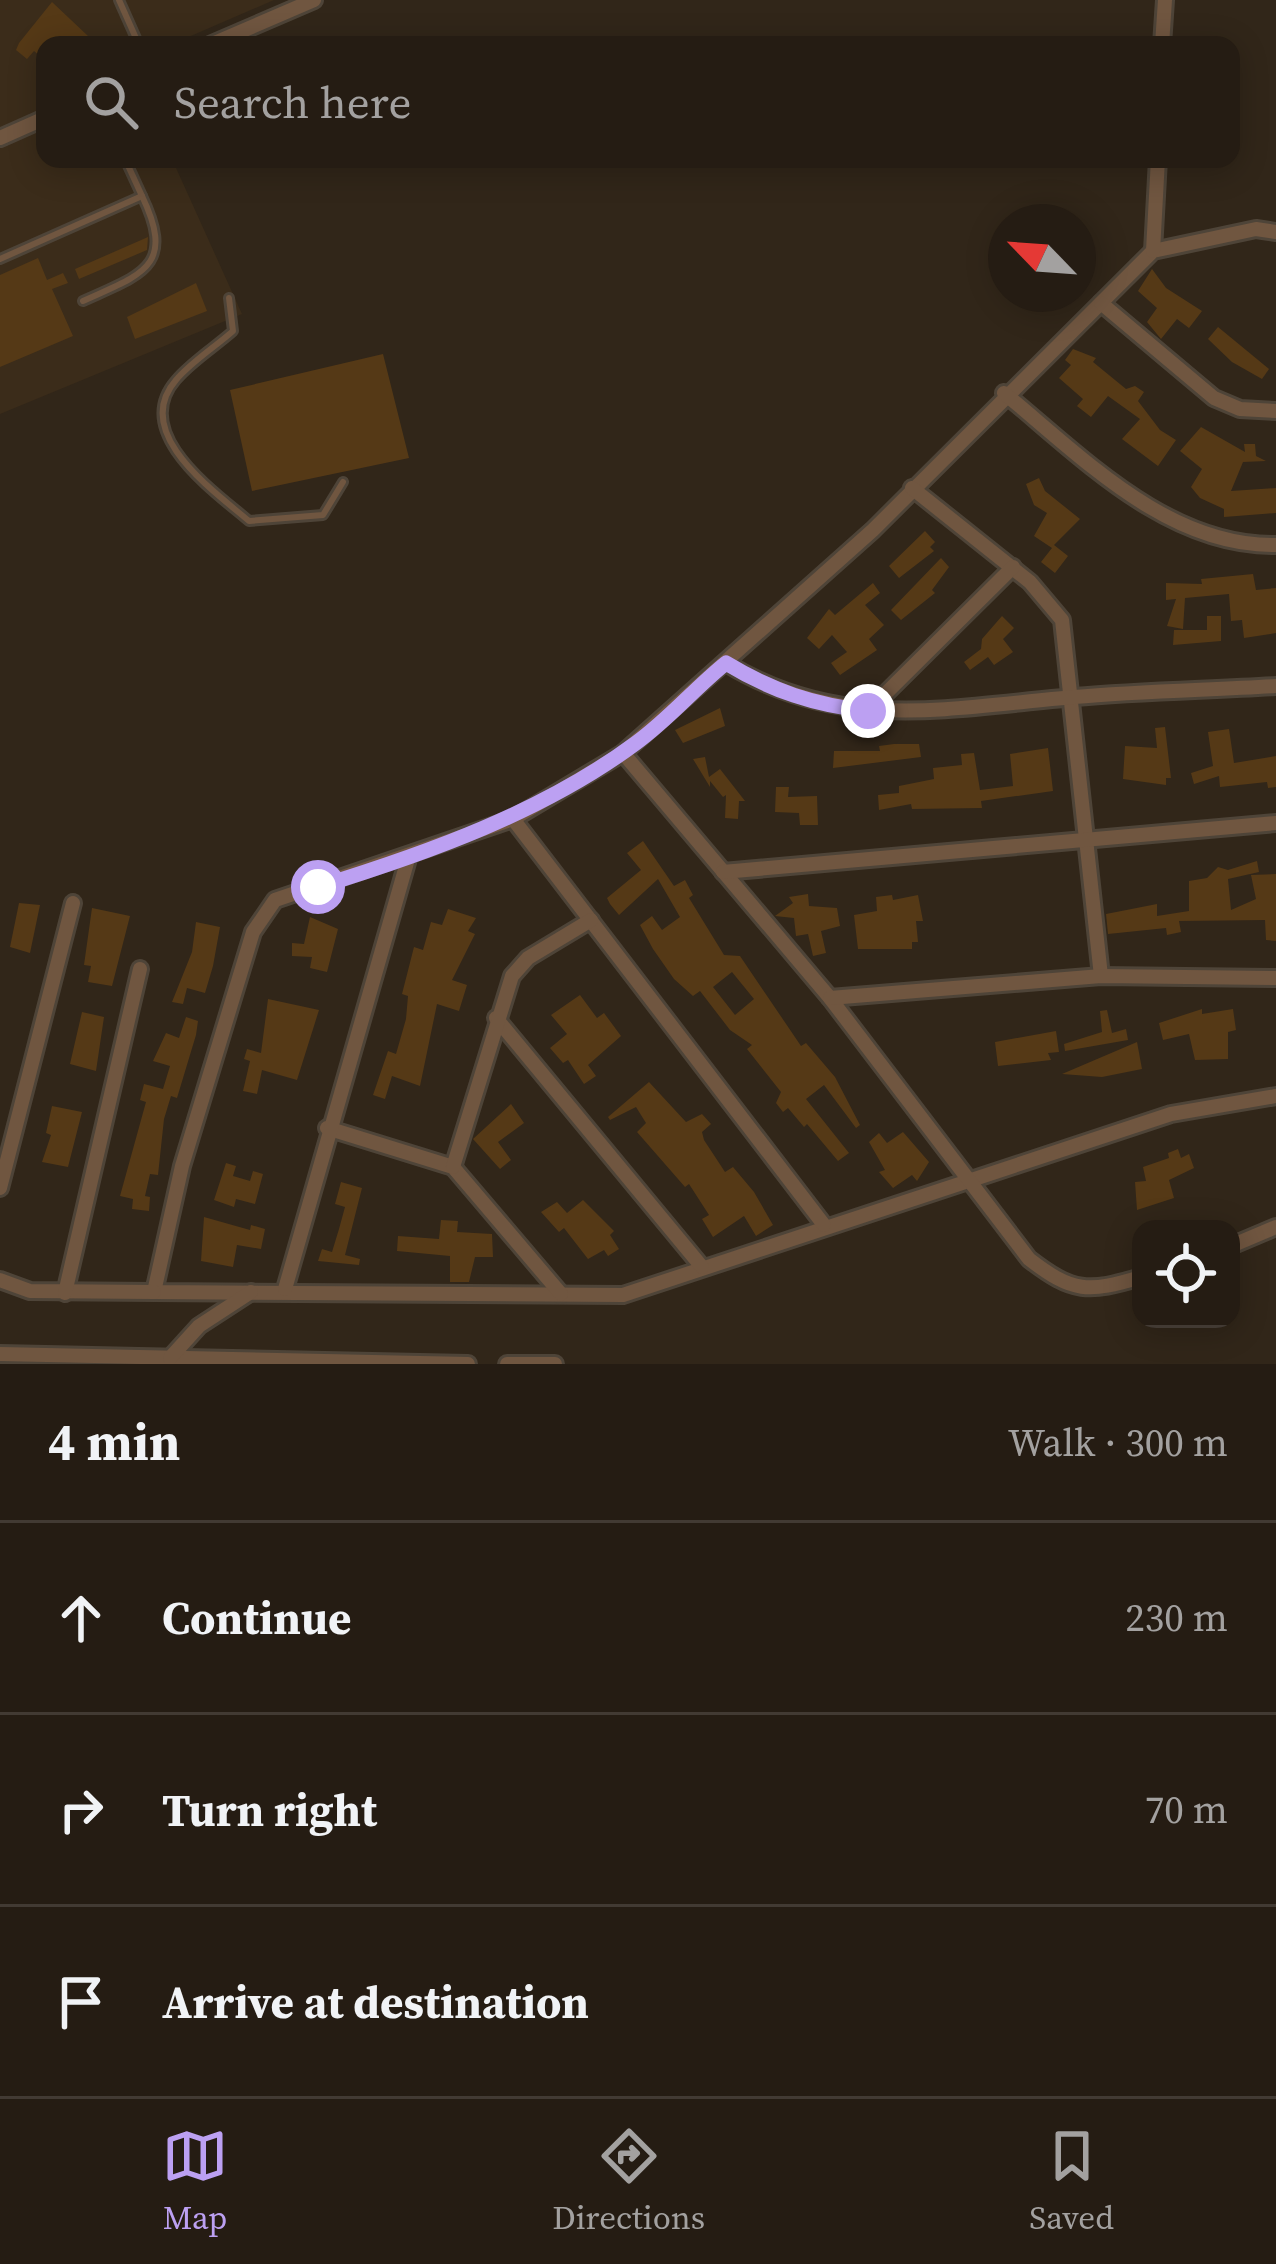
<!DOCTYPE html>
<html lang="en">
<head>
<meta charset="utf-8">
<style>
	:root { --surface:#251c13; --page:#2d251c; --text:#f1f3f6; --muted:#a3a1a0; --line:#423a33; --accent:#bca0f2 }
	body { margin:0; font-family:"Source Serif 4",serif; background:var(--page); color:var(--text) }
	.controls { position:absolute; right:36px; bottom:36px; display:grid; overflow:hidden; border-radius:24px; box-shadow:0 6px 30px #0003 }
	.controls button { width:108px; height:108px; display:grid; place-items:center; padding:0; border:0; border-bottom:3px solid var(--line); background:var(--surface); color:var(--text); font:60px sans-serif }
	.compass { position:absolute; left:988px; top:204px; width:108px; height:108px; border-radius:50%; background:var(--surface); box-shadow:0 6px 30px #0003; rotate:295deg }
	.stop { position:absolute; width:36px; height:36px; margin:-27px; border:9px solid #bca0f2; border-radius:50%; background:#fff }
	.stop.end { background:#bca0f2; border-color:#fff; box-shadow:0 3px 12px #0008 }
	.list { margin:0; padding:0; list-style:none }
	h2 { display:flex; justify-content:space-between; align-items:center; height:156px; margin:0; padding:0 48px; font-size:51px }
	h2 small { font-size:39px; font-weight:400; color:var(--muted) }
	.list li { display:grid; grid-template-columns:78px 1fr auto; gap:36px; align-items:center; box-sizing:border-box; height:192px; padding:0 48px; border-top:3px solid var(--line) }
	.list b { display:block; font-size:45px; white-space:nowrap }
	.list em { font-size:39px; font-style:normal; color:var(--muted) }
	.icon { flex:none; width:66px; height:66px; fill:none; stroke:currentColor; stroke-width:2; stroke-linecap:round; stroke-linejoin:round }
	.map { position:relative; flex:none; width:1276px; height:1364px; overflow:hidden }
	.search { position:absolute; background:var(--surface); box-shadow:0 6px 30px #0003; left:36px; right:36px; top:36px; height:132px; display:flex; align-items:center; gap:30px; box-sizing:border-box; padding:0 42px; border-radius:24px; color:var(--muted); font-size:45px }
	.sheet { height:732px; background:var(--surface) }
	nav { display:flex; justify-content:space-around; align-items:center; box-sizing:border-box; height:168px; border-top:3px solid var(--line); background:var(--surface); font-size:33px; color:var(--muted) }
	nav a { display:grid; justify-items:center; gap:6px }
	nav .on { color:var(--accent) }
	.map>svg:first-child { display:block }
</style>
</head>
<body>
<div class="map">
<svg width="1276" height="1364" viewBox="0 0 1276 1364">
	<rect width="100%" height="100%" fill="#312619"/>
	<path fill="#3b2c1a" d="M0,0H274L170,45H45V159H172L242,314L0,414Z"/>
	<g fill="#553916" fill-rule="evenodd">
		<path d="M52,2L88,36L81,45H45V60L34,51L27,59L16,50L19,43Z"/>
		<path d="M148,237L147,250L79,279L75,269Z"/>
		<path d="M38,258L47,280L63,273L68,283L52,289L73,336L0,367V275Z"/>
		<path d="M1152,269L1166,288L1202,311L1189,328L1177,319L1161,339L1147,322L1157,308L1138,291Z"/>
		<path d="M196,283L207,311L135,339L127,317Z"/>
		<path d="M1218,327L1269,369L1262,379L1232,362L1208,339Z"/>
		<path d="M1073,349L1096,358L1093,362L1126,389L1135,386L1144,392L1138,401L1160,430L1176,440L1158,466L1122,439L1140,419L1108,396L1091,417L1077,406L1083,399L1059,378L1071,365L1065,360Z"/>
		<path d="M383,354L409,458L252,491L230,390Z"/>
		<path d="M1201,427L1245,452L1244,444H1255L1256,456L1266,461L1243,462L1231,491L1276,488V513L1224,517V509L1200,498L1191,487L1202,469L1180,451Z"/>
		<path d="M1039,478L1045,491L1080,519L1054,545L1068,556L1055,573L1041,562L1052,548L1034,536L1047,513L1034,505L1026,484Z"/>
		<path d="M925,531L935,542L930,547L934,551L899,578L889,566Z"/>
		<path d="M941,558L949,567L932,590L935,593L901,620L891,610Z"/>
		<path d="M1253,574L1256,590L1276,588V633L1244,638L1242,620L1231,621L1229,594L1185,598L1183,629L1167,626L1176,599L1166,600V583L1202,584L1201,579Z"/>
		<path d="M873,583L880,593L865,605L884,625L869,639L877,650L840,675L831,663L847,652L832,635L819,649L807,638L829,609L835,615Z"/>
		<path d="M1002,616L1014,628L1003,639L1013,652L994,665L988,657L970,670L964,662L981,649L982,639Z"/>
		<path d="M1207,616H1221V641L1173,645L1174,630H1207Z"/>
		<path d="M720,708L725,726L683,743L675,730Z"/>
		<path d="M1165,727L1171,778H1166V785L1123,779L1125,746L1157,748L1155,728Z"/>
		<path d="M1229,729L1234,763L1276,756V787L1268,788L1267,782L1220,787L1219,776L1194,784L1191,773L1213,766L1208,732Z"/>
		<path d="M894,744H919L921,757L833,768L834,751H880L879,746Z"/>
		<path d="M1048,748L1053,791L981,801L982,808L912,809L911,804L879,810L878,795L899,793V786L934,779L933,768L962,765L961,754L974,753L980,790L1013,786L1010,754Z"/>
		<path d="M705,757L709,777L720,769L745,801H739L738,819L725,818L726,795L723,797L710,781V787L693,759Z"/>
		<path d="M776,787H789L788,797L817,796L818,825H800L799,813L775,812Z"/>
		<path d="M643,841L674,886L685,880L693,895L689,898L724,955L740,956L801,1046L806,1043L835,1077L860,1125L856,1128L824,1085L806,1099L849,1153L838,1161L807,1124L804,1127L788,1108L783,1112L776,1103L781,1092L747,1049L752,1045L730,1030L700,991L693,996L674,979L653,949L640,925L652,916L662,930L680,917L658,879L619,915L610,904L607,898L641,870L627,853ZM732,972L754,999L735,1015L713,987Z"/>
		<path d="M1257,861L1259,872L1228,879L1231,910L1256,899L1251,875L1276,874V941L1266,940L1265,920L1179,921L1181,932L1167,935L1166,928L1108,934L1106,914L1157,904V916L1189,911V881L1207,878L1218,867L1228,870Z"/>
		<path d="M808,894L809,906L837,908L840,926L821,931L826,953L813,956L808,934L796,936L794,918L775,916L793,903L789,897Z"/>
		<path d="M892,895L893,900L918,895L923,921H916L918,942H912V949H858L854,915L877,911L876,897Z"/>
		<path d="M19,903L40,905L30,953L10,947Z"/>
		<path d="M92,908L130,916L112,986L88,982L91,966L84,965Z"/>
		<path d="M448,909L476,918L468,931L475,934L452,980L467,985L459,1011L437,1004L420,1086L392,1076L385,1099L373,1095L388,1051L396,1054L406,1019L408,996L402,994L414,947L423,950L431,922L442,925Z"/>
		<path d="M310,917L338,929L327,972L310,968L312,957L292,956V943L304,944Z"/>
		<path d="M196,922L220,927L213,966L205,993L187,988L183,1004L172,1002L192,952Z"/>
		<path d="M580,995L597,1018L604,1013L621,1036L588,1065L596,1076L584,1084L568,1060L563,1063L550,1048L567,1034L551,1015Z"/>
		<path d="M268,999L319,1010L297,1080L262,1070L257,1094L243,1091L250,1061L244,1059L247,1049L261,1053Z"/>
		<path d="M1202,1009V1014L1233,1009L1236,1030L1228,1032V1059L1195,1060L1189,1034L1163,1040L1159,1023Z"/>
		<path d="M1107,1010L1112,1033L1126,1029L1128,1040L1065,1051L1064,1044L1102,1032L1100,1011Z"/>
		<path d="M82,1012L104,1017L96,1071L70,1064Z"/>
		<path d="M186,1017L198,1021L196,1035L177,1098L171,1096L164,1119L158,1175L150,1174L145,1196L150,1197L149,1211L132,1209L133,1199L120,1196L146,1102L140,1100L144,1084L163,1089L170,1066L153,1061L166,1033L179,1038Z"/>
		<path d="M1056,1031L1059,1052L1048,1053L1051,1060L998,1066L995,1042Z"/>
		<path d="M1137,1042L1142,1069L1102,1077L1062,1074Z"/>
		<path d="M649,1082L686,1122L702,1114L711,1124L702,1132L704,1140L725,1172L733,1167L754,1192L773,1225L756,1236L744,1216L713,1237L702,1219L709,1215L689,1184L685,1187L637,1132L646,1123L636,1107L610,1120L608,1117Z"/>
		<path d="M511,1104L524,1123L498,1142L511,1160L500,1169L473,1139Z"/>
		<path d="M52,1106L82,1112L68,1167L42,1162L51,1135L46,1133Z"/>
		<path d="M903,1132L929,1162L917,1181L912,1175L893,1188L879,1172L885,1170L869,1142L879,1133L887,1143Z"/>
		<path d="M1178,1149L1181,1158L1189,1154L1194,1168L1169,1180L1174,1198L1137,1210L1135,1182L1146,1181L1143,1167L1169,1158L1168,1153Z"/>
		<path d="M226,1163L236,1166L233,1176L250,1181L253,1171L263,1174L255,1204L236,1199L234,1207L214,1200Z"/>
		<path d="M341,1182L362,1188L345,1255L360,1259L359,1265L318,1261L322,1249L332,1252L339,1229L345,1207L335,1204Z"/>
		<path d="M583,1200L614,1231L610,1235L619,1249L608,1256L604,1250L588,1259L564,1228L559,1232L541,1212L557,1202L567,1213Z"/>
		<path d="M204,1217L250,1230L251,1225L265,1229L261,1249L237,1245L233,1267L201,1261Z"/>
		<path d="M441,1220L458,1221L457,1232L492,1234L493,1257H475L469,1282H450V1256L397,1251L398,1236L439,1239Z"/>
	</g>
	<g fill="none" stroke-linecap="round" stroke-linejoin="round">
		<defs>
			<g id="service">
				<path d="M119,0L139,45"/>
				<path d="M0,259L142,196L125,159"/>
				<path d="M229,298L233,331C215,347 191,362 176,380C130,433 214,491 249,521L323,515L343,482"/>
				<path d="M83,301C142,274 176,267 142,196"/>
			</g>
			<g id="minor">
				<path d="M210,45L314,0"/>
				<path d="M1162,45L1165,0"/>
				<path d="M0,138L45,118"/>
				<path d="M1276,232L1256,229L1153,251L873,530L623,753L513,819L275,900L253,932L182,1166L154,1292L623,1295L1171,1114L1276,1096"/>
				<path d="M1153,251L1158,159"/>
				<path d="M1101,303L1214,398L1240,409L1276,411"/>
				<path d="M1004,393C1082,457 1168,547 1276,545"/>
				<path d="M912,488L1030,582L1062,620L1101,976"/>
				<path d="M726,663C840,733 948,708 1074,697C1141,691 1209,690 1276,686"/>
				<path d="M868,711L1013,567"/>
				<path d="M623,753L830,998L1029,1259C1073,1293 1088,1293 1141,1277"/>
				<path d="M513,819L824,1225"/>
				<path d="M723,872L1276,823"/>
				<path d="M830,998L1101,976L1276,978"/>
				<path d="M496,1018L702,1267"/>
				<path d="M327,1128L453,1167L561,1294"/>
				<path d="M453,1167L512,976L528,958L591,920"/>
				<path d="M0,1188L73,903"/>
				<path d="M1231,1246L1276,1227"/>
				<path d="M0,1280L30,1291L154,1292"/>
				<path d="M285,1289L408,859"/>
				<path d="M65,1293L140,969"/>
				<path d="M0,1354L468,1364"/>
				<path d="M170,1358L199,1326L251,1292"/>
				<path d="M507,1364H555"/>
			</g>
		</defs>
		<use href="#service" stroke="#4e4438" stroke-width="12"/>
		<use href="#minor" stroke="#4e4438" stroke-width="20"/>
		<use href="#service" stroke="#705640" stroke-width="6"/>
		<use href="#minor" stroke="#705640" stroke-width="14"/>
	</g>
	<g fill="none" stroke-linecap="round" stroke-linejoin="round">
		<path stroke="#bca0f2" stroke-width="15" d="M318,887C428,853 543,812 636,743C668,720 695,688 726,663C772,691 814,705 868,711"/>
	</g>
</svg>
<div class="controls">
<button><svg class="icon" aria-label="locate" viewBox="0 0 24 24"><circle cx="12" cy="12" r="6"/><path d="M12 2v4M12 18v4M2 12h4M18 12h4"/></svg></button>
</div>
<svg class="compass" viewBox="-18 -18 36 36"><path d="M0-13l5 13h-10z" fill="#e53935"/><path d="M0 13l5-13h-10z" fill="#a3a1a0"/></svg>
<div class="stop" style="left:318px;top:887px"></div>
<div class="stop end" style="left:868px;top:711px"></div>
<div class="search"><svg class="icon" aria-label="search" viewBox="0 0 24 24"><circle cx="10" cy="10" r="6"/><path d="M15 15l6 6"/></svg>Search here</div>
</div>
<section class="sheet">
<h2>4 min<small>Walk · 300 m</small></h2>
<ul class="list">
<li><svg class="icon" aria-label="ahead" viewBox="0 0 24 24"><path d="M12 20V5M6 11l6-6 6 6"/></svg><div><b>Continue</b></div><em>230 m</em></li>
<li><svg class="icon" aria-label="right" viewBox="0 0 24 24"><path d="M7 20v-9h11M14 6l5 5-5 5"/></svg><div><b>Turn right</b></div><em>70 m</em></li>
<li><svg class="icon" aria-label="arrive" viewBox="0 0 24 24"><path d="M6 21V4h12l-3 4 3 4H6"/></svg><div><b>Arrive at destination</b></div></li>
</ul>
</section>
<nav>
<a class="on"><svg class="icon" aria-label="map" viewBox="0 0 24 24"><path d="M3 6l6-2 6 2 6-2v14l-6 2-6-2-6 2zM9 4v14M15 6v14"/></svg>Map</a>
<a><svg class="icon" aria-label="directions" viewBox="0 0 24 24"><path d="M12 3l9 9-9 9-9-9zM9 14v-3h6M13 9l2 2-2 2"/></svg>Directions</a>
<a><svg class="icon" aria-label="saved" viewBox="0 0 24 24"><path d="M7 4h10v16l-5-4-5 4z"/></svg>Saved</a>
</nav>
</body>
</html>
